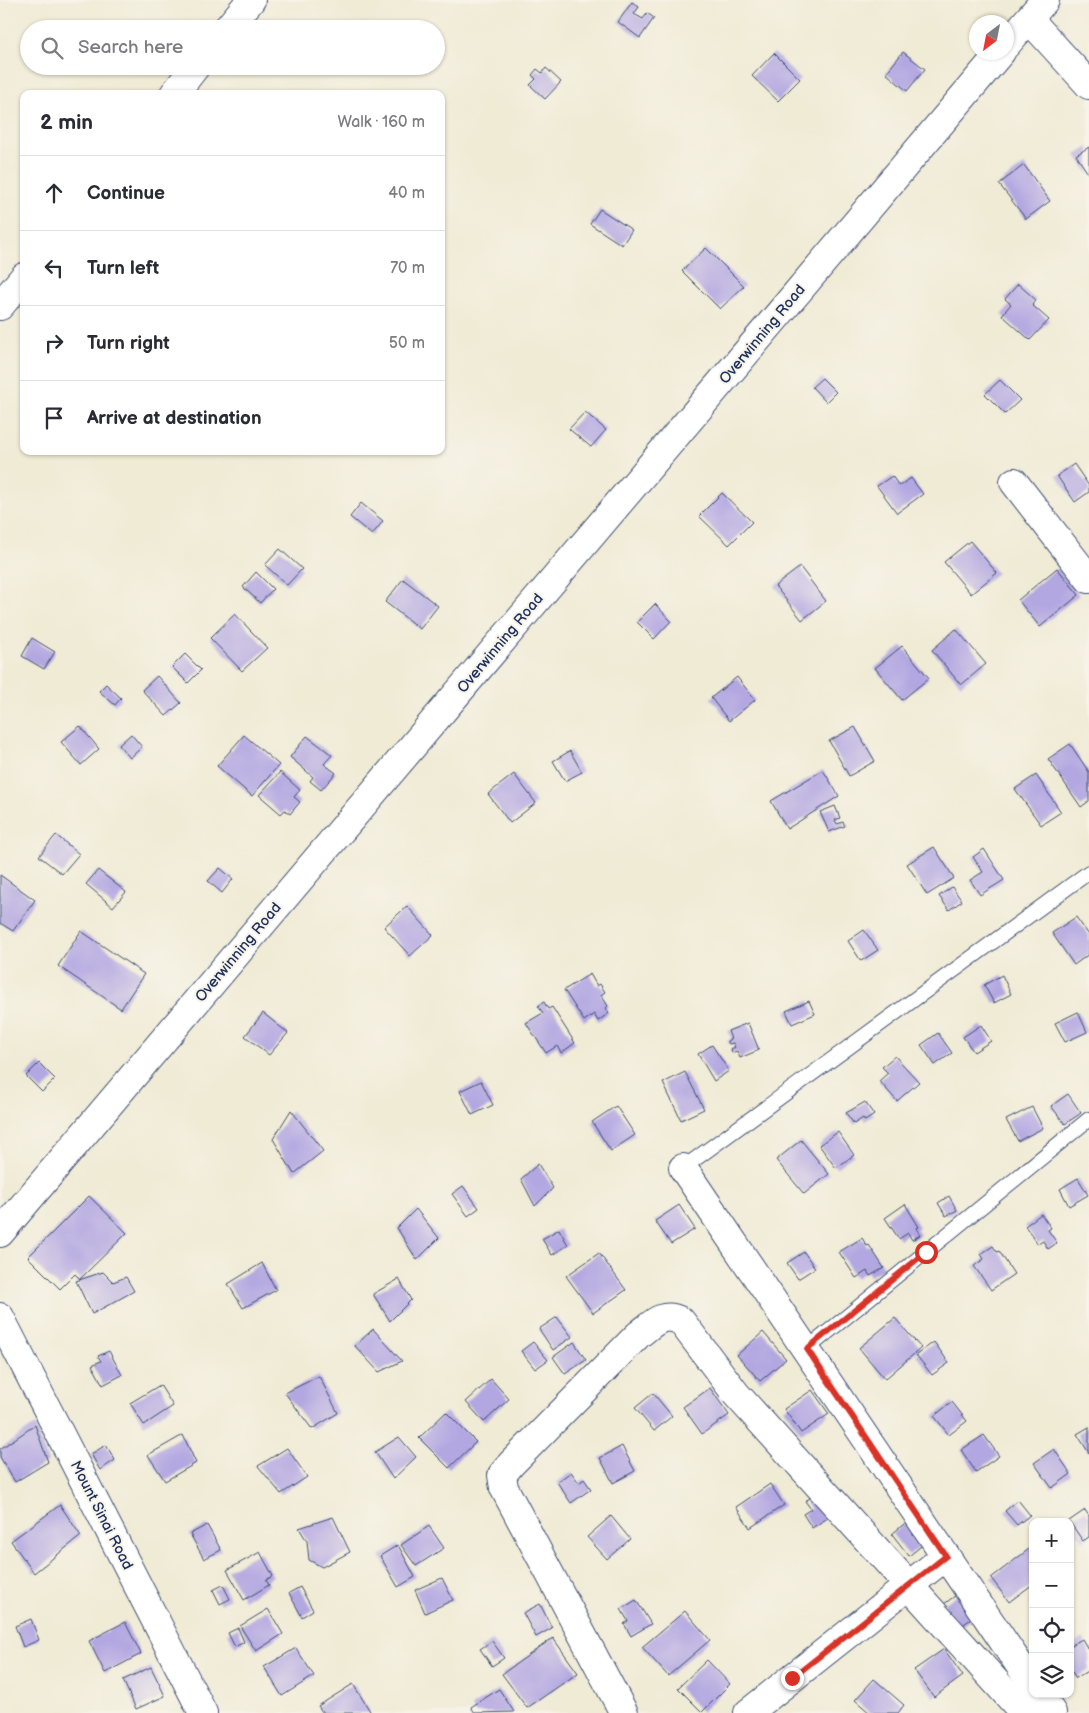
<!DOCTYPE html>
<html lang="en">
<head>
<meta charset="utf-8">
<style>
	:root { --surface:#fff; --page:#f2f2f3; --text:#2b2b33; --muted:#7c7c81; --line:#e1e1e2 }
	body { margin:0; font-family:"Balsamiq Sans",sans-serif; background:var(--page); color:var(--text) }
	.controls { position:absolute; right:15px; bottom:15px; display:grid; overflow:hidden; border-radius:10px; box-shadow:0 1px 4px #0004 }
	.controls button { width:45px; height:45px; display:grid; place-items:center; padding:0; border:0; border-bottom:1px solid var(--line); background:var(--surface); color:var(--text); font:25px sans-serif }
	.compass { position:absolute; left:969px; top:15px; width:45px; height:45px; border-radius:50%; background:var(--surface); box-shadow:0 1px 4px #0004; rotate:212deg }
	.stop { position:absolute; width:15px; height:15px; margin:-11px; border:4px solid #d93025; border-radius:50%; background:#fff }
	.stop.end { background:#d93025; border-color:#fff; box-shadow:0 1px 5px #0008 }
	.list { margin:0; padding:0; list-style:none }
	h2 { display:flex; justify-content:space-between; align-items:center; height:65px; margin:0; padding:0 20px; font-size:21px }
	h2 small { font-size:16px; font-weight:400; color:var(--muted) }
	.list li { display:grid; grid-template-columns:32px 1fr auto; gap:15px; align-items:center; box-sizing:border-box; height:75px; padding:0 20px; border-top:1px solid var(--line) }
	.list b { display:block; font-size:19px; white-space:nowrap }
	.list em { font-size:16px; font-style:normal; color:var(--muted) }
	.icon { flex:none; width:28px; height:28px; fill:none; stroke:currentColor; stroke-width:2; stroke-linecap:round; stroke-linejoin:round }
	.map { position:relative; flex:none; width:1089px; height:1713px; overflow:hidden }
	.search { position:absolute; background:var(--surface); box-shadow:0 1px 4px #0004; left:20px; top:20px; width:425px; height:55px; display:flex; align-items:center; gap:12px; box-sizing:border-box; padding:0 18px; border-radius:28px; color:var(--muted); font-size:19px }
	.panel { position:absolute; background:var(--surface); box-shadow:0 1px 4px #0004; left:20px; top:90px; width:425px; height:365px; border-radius:10px }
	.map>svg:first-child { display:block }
</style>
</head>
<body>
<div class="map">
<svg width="1089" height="1713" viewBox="0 0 1089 1713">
	<rect width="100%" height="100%" fill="#f7f3e8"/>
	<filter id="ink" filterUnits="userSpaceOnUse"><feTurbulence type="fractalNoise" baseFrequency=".02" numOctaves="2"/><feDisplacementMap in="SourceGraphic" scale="10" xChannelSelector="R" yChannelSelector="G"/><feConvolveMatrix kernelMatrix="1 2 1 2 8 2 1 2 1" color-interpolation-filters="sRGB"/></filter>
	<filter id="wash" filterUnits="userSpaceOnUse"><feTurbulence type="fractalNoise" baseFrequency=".0096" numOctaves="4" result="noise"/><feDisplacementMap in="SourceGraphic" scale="20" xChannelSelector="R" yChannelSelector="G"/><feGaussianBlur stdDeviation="1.12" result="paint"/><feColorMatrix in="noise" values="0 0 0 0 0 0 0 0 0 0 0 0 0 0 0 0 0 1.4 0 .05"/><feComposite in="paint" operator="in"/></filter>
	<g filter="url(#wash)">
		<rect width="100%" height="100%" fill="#f0ebd5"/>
		<g id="blocks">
			<g fill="#b3a7e1">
				<path d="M632,2L639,7L634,14L643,19L647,13L654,18L640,38L618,22Z"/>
				<path d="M903,52L925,69L907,91L886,73Z"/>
				<path d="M774,53L800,79L778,101L752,76Z"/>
				<path d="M546,68L561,82L545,99L530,85L536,79L532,75L537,69L542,73Z"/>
				<path d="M1089,147V175L1076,155Z"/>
				<path d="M1024,165L1050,201L1026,219L999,184Z"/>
				<path d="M600,209L632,230L622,245L590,224Z"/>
				<path d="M706,248L744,286L720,309L682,271Z"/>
				<path d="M1018,284L1036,300L1032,305L1049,320L1030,340L1002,315L1011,304L1005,299Z"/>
				<path d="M822,378L836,392L826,402L812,387Z"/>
				<path d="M1000,380L1020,400L1005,414L985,394Z"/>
				<path d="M585,412L606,430L591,447L569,429Z"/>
				<path d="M1074,464L1089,486V492L1075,502L1057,476Z"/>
				<path d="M892,476L899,486L911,478L923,494L897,513L877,486Z"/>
				<path d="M722,493L752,522L729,545L699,516Z"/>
				<path d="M361,503L383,521L372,535L350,517Z"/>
				<path d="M970,541L997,573L971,594L944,562Z"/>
				<path d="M280,549L302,569L287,585L265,565Z"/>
				<path d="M800,567L826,601L802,620L775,586Z"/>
				<path d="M1057,568L1079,595L1040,627L1018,600Z"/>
				<path d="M256,572L273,589L260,603L243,587Z"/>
				<path d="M403,579L438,606L420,629L385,602Z"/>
				<path d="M655,604L671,621L654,639L637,622Z"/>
				<path d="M235,614L267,648L242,671L210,638Z"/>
				<path d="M956,629L986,664L961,685L932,650Z"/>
				<path d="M32,638L55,652L44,669L22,656Z"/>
				<path d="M902,646L929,678L902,700L875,668Z"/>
				<path d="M185,654L201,670L188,683L172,667Z"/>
				<path d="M157,676L181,703L166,716L142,690Z"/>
				<path d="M737,677L755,700L729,721L711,698Z"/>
				<path d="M106,684L121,698L115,705L99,691Z"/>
				<path d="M80,726L99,749L81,765L61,742Z"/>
				<path d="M855,727L875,761L849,776L829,741Z"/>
				<path d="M131,734L142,747L130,758L119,745Z"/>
				<path d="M244,735L279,765L252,796L217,766Z"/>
				<path d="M307,736L332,755L324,764L336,773L321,790L310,781L313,777L290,757Z"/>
				<path d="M1070,744L1089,772V801L1081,807L1048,759Z"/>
				<path d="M570,751L582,772L565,781L553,761Z"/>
				<path d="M823,770L839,796L787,829L771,801Z"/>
				<path d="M280,772L300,790L294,797L300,802L290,814L285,810L281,814L259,795Z"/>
				<path d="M514,774L536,803L510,823L488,794Z"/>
				<path d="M1036,775L1061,812L1041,825L1015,789Z"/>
				<path d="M835,806L840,818L835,820L837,824L843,822L845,826L829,832L820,812Z"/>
				<path d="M56,835L79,854L62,874L39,856Z"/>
				<path d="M934,847L954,878L927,895L907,864Z"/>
				<path d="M984,849L1004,880L980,895L970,880L983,872L973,857Z"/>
				<path d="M220,868L233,879L222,893L208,881Z"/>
				<path d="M98,870L126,892L113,907L86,884Z"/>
				<path d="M0,875L35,900L13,931L0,923Z"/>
				<path d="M952,887L962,901L949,910L939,896Z"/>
				<path d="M407,906L433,935L410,956L384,927Z"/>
				<path d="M1076,917L1089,935V954L1074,965L1052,933Z"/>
				<path d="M864,930L878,950L861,961L848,941Z"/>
				<path d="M81,931L144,974L121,1009L58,966Z"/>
				<path d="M590,974L597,986L600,984L605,992L601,995L608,1006L606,1008L609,1013L598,1021L594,1014L584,1021L564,990Z"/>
				<path d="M1002,975L1011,994L994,1003L984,985Z"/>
				<path d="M809,1001L815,1014L792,1024L786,1011Z"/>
				<path d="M544,1002L548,1009L552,1007L575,1043L561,1053L557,1046L546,1053L526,1023L543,1013L538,1006Z"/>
				<path d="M1078,1012L1087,1032L1065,1042L1055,1023Z"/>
				<path d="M263,1013L288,1033L269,1055L245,1036Z"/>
				<path d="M748,1023L759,1050L740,1058L737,1051L732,1053L731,1049L735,1047L733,1043L729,1044L727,1041L731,1039L728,1031Z"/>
				<path d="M981,1025L991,1041L974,1052L963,1037Z"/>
				<path d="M938,1033L952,1053L935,1065L921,1045Z"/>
				<path d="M712,1045L729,1071L714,1081L698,1054Z"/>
				<path d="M895,1056L919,1082L897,1101L879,1081L888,1073L882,1067Z"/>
				<path d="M39,1063L55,1079L42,1092L26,1076Z"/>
				<path d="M685,1072L704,1109L681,1120L663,1083Z"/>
				<path d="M481,1081L493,1105L472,1115L460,1091Z"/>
				<path d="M1068,1094L1081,1113L1065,1124L1051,1106Z"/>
				<path d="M865,1102L874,1115L865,1121L863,1118L854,1124L846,1113Z"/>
				<path d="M616,1106L635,1135L611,1151L592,1122Z"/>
				<path d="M1032,1107L1043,1128L1018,1141L1006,1120Z"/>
				<path d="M291,1110L323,1151L294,1174L273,1139Z"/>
				<path d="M838,1132L854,1155L836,1168L819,1145Z"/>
				<path d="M801,1140L829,1174L804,1194L776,1160Z"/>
				<path d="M538,1164L553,1188L535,1206L521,1179Z"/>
				<path d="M1078,1178L1088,1195L1069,1206L1060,1189Z"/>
				<path d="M463,1186L479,1208L468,1216L452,1194Z"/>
				<path d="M89,1196L127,1233L80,1279L75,1274L60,1289L28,1257Z"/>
				<path d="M949,1196L957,1210L946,1216L938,1203Z"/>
				<path d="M905,1204L919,1227L916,1228L920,1235L912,1240L908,1233L899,1239L885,1218Z"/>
				<path d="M679,1205L695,1229L671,1244L655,1221Z"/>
				<path d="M416,1209L439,1238L417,1260L397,1228Z"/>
				<path d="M1041,1214L1051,1228L1048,1230L1057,1243L1048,1249L1043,1241L1038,1244L1025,1226Z"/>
				<path d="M559,1229L568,1245L552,1255L542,1239Z"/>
				<path d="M862,1238L867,1246L869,1245L884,1268L870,1276L867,1271L856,1278L839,1252Z"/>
				<path d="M993,1246L997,1252L999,1251L1014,1274L991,1290L974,1266L984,1259L981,1254Z"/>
				<path d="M804,1252L815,1268L798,1279L787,1263Z"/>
				<path d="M599,1253L626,1290L593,1313L566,1276Z"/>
				<path d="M262,1263L276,1290L243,1308L228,1284Z"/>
				<path d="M103,1272L113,1282L126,1277L134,1291L92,1314L76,1281Z"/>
				<path d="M399,1279L411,1300L390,1321L373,1294Z"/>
				<path d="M557,1317L572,1337L553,1350L539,1329Z"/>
				<path d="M895,1318L921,1348L885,1379L859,1348Z"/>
				<path d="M373,1329L402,1361L379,1372L355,1346Z"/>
				<path d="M763,1332L786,1359L760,1381L737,1355Z"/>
				<path d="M533,1342L548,1360L535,1369L521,1351Z"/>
				<path d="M574,1342L586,1360L565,1374L553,1357Z"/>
				<path d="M934,1342L949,1363L932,1375L916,1355Z"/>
				<path d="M109,1351L122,1375L103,1385L92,1365L101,1361L98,1356Z"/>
				<path d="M319,1376L338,1413L312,1429L285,1393Z"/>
				<path d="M491,1379L509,1399L484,1422L466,1402Z"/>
				<path d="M160,1385L173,1406L144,1425L130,1403Z"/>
				<path d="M710,1388L729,1415L702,1434L683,1407Z"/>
				<path d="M812,1390L829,1414L801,1433L784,1409Z"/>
				<path d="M653,1393L672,1416L654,1431L635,1408Z"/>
				<path d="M952,1402L967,1421L949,1435L934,1416Z"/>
				<path d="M446,1412L476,1442L449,1468L419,1438Z"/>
				<path d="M35,1425L48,1462L15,1482L0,1457V1449Z"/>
				<path d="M1089,1427V1453L1077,1434Z"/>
				<path d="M183,1435L196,1463L165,1481L148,1455Z"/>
				<path d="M984,1435L999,1456L976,1472L961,1450Z"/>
				<path d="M399,1437L416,1457L393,1479L375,1452Z"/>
				<path d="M106,1445L115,1460L100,1470L91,1454Z"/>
				<path d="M622,1446L635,1471L613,1483L600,1458Z"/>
				<path d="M287,1448L307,1477L281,1494L258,1466Z"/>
				<path d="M1054,1449L1071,1474L1052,1488L1034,1463Z"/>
				<path d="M571,1472L579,1483L584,1479L591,1489L571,1503L557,1482Z"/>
				<path d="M770,1484L784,1505L750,1528L736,1507Z"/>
				<path d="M815,1495L829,1517L812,1528L803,1514L811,1509L805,1501Z"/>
				<path d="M1018,1500L1030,1515L1017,1525L1005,1511Z"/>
				<path d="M60,1505L81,1536L34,1573L11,1541Z"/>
				<path d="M1085,1510L1089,1516V1537L1083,1541L1069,1521Z"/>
				<path d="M611,1516L630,1539L607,1559L587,1537Z"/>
				<path d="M333,1517L350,1552L322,1567L309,1560L307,1541L299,1528Z"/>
				<path d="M909,1520L926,1542L909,1556L892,1534Z"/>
				<path d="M207,1525L221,1550L204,1559L190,1534Z"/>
				<path d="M429,1526L444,1548L416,1566L401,1545Z"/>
				<path d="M398,1545L415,1577L398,1587L380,1556Z"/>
				<path d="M1033,1546V1584L1009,1602L991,1578Z"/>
				<path d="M260,1552L273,1576L266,1580L269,1585L244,1600L227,1570Z"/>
				<path d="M442,1578L453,1600L425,1613L415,1590Z"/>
				<path d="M223,1585L230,1599L220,1604L213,1590Z"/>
				<path d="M300,1587L313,1610L302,1617L289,1593Z"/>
				<path d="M959,1593L975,1616L960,1627L944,1604Z"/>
				<path d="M636,1600L651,1624L631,1636L624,1624L628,1621L621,1609Z"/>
				<path d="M540,1604L552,1628L536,1637L523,1613Z"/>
				<path d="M268,1609L283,1634L256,1651L240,1626Z"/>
				<path d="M685,1611L710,1640L668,1676L642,1647Z"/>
				<path d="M31,1619L39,1640L23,1647L15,1626Z"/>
				<path d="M125,1622L141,1654L105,1673L89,1641Z"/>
				<path d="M238,1628L244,1642L235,1647L228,1633Z"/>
				<path d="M553,1638L578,1673L527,1708L502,1674Z"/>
				<path d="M1082,1639L1089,1651V1670L1076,1678L1070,1669V1646Z"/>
				<path d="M492,1641L504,1658L492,1666L480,1649Z"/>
				<path d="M296,1648L314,1676L282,1696L264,1667Z"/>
				<path d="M944,1649L963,1676L934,1697L914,1670Z"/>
				<path d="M707,1660L730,1684L702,1712L678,1688Z"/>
				<path d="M151,1667L165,1696L136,1709L123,1680Z"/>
				<path d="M874,1679L904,1705L898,1713H870L855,1700Z"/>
				<path d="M353,1684L370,1711L368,1713H323L318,1706Z"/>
				<path d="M499,1689L514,1712L475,1713L471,1707Z"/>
			</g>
		</g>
	</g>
	<g filter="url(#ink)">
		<use href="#blocks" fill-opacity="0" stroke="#3b4b70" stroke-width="1"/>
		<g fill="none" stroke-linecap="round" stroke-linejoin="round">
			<defs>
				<g id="service">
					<path d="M683,1168L1089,872"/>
					<path d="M807,1349L1089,1119"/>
				</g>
				<g id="minor">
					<path d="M1029,19L1089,85"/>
					<path d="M227,29L251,0"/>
					<path d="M1006,45L1045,0"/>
					<path d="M174,94L196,66"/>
					<path d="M0,306L24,277"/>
					<path d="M1014,482L1089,579"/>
					<path d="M683,1168L1033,1685"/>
					<path d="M0,1233L1001,52"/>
					<path d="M0,1317L203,1713"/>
					<path d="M1039,1694L1052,1713"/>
					<path d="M624,1713L504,1488L502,1475L511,1464L638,1335C653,1324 662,1311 681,1321L736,1394L1024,1713"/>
					<path d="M748,1713L946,1556"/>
				</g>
			</defs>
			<use href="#service" stroke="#3b4b70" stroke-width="16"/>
			<use href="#minor" stroke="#3b4b70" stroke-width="30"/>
			<use href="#service" stroke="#fff" stroke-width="14"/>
			<use href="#minor" stroke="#fff" stroke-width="28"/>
		</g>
	</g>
	<g fill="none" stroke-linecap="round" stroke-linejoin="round" filter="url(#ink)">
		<path stroke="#d93025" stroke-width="6" d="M792,1678L946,1556L807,1349L926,1252"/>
	</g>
	<g text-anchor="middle" stroke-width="4" stroke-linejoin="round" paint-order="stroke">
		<g font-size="15" fill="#1b2f5e" stroke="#f7f3e8">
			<text transform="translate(762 334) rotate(-50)" y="5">Overwinning Road</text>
			<text transform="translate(500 643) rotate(-50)" y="5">Overwinning Road</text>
			<text transform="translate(238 952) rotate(-50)" y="5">Overwinning Road</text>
			<text transform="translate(102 1515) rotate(63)" y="5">Mount Sinai Road</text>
		</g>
	</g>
</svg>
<div class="controls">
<button>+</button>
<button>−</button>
<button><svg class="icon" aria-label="locate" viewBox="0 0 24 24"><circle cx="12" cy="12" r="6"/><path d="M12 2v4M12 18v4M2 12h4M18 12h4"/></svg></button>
<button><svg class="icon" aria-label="layers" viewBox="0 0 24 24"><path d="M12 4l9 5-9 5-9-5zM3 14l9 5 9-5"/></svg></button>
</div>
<svg class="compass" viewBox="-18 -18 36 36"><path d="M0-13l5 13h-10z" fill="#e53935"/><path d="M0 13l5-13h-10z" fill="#7c7c81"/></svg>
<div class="stop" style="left:926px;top:1252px"></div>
<div class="stop end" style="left:792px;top:1678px"></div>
<div class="search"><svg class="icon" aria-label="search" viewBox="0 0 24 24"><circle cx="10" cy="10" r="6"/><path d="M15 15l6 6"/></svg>Search here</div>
<section class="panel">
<h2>2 min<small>Walk · 160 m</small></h2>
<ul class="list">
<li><svg class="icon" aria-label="ahead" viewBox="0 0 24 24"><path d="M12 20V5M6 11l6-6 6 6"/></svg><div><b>Continue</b></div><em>40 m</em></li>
<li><svg class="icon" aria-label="left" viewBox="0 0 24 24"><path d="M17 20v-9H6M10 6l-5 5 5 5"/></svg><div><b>Turn left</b></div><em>70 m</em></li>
<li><svg class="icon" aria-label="right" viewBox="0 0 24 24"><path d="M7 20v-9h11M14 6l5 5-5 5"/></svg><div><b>Turn right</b></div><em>50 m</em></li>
<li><svg class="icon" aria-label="arrive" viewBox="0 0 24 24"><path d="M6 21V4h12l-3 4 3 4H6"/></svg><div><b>Arrive at destination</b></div></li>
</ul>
</section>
</div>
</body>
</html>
